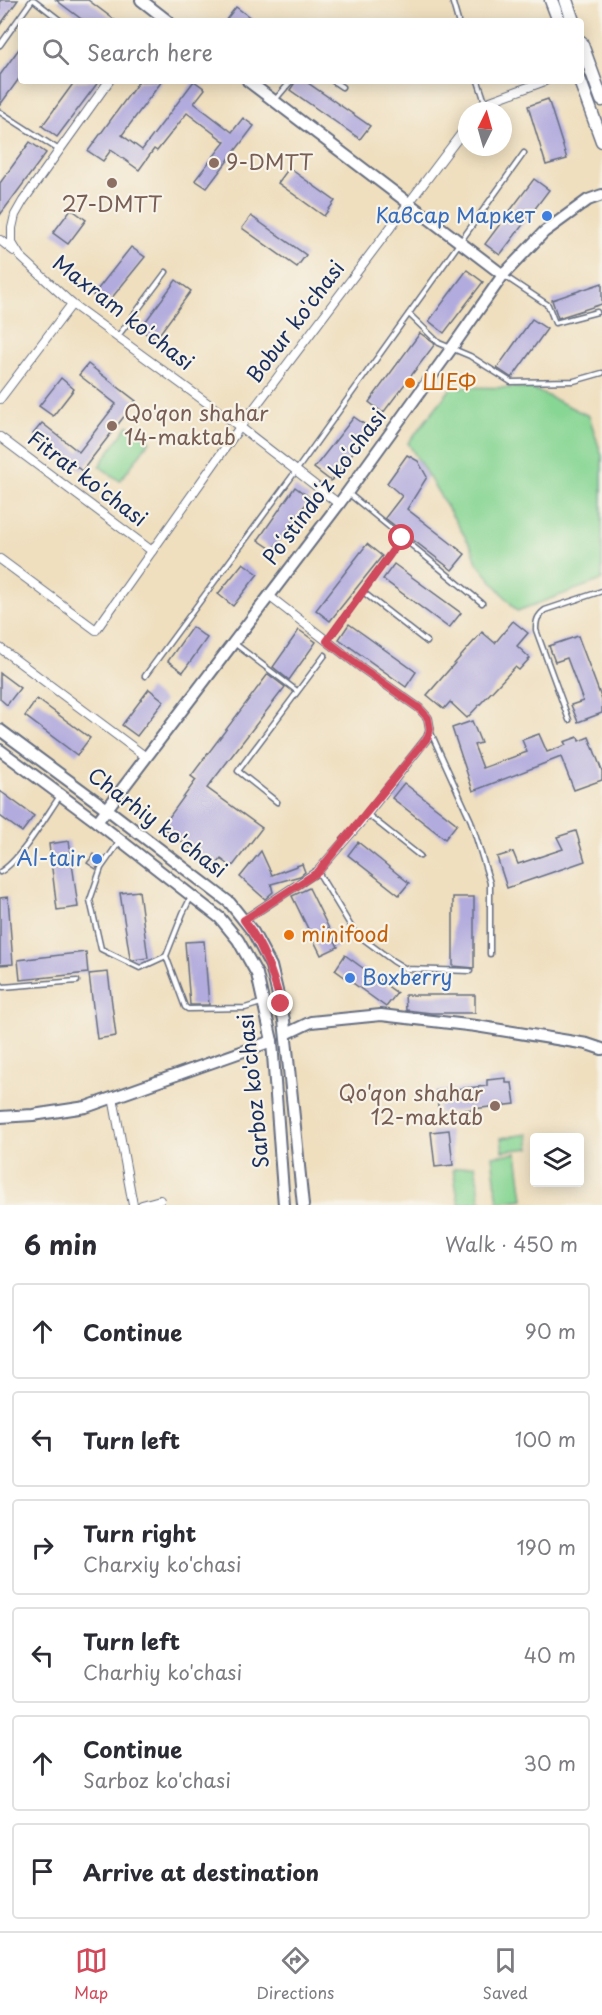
<!DOCTYPE html>
<html lang="en">
<head>
<meta charset="utf-8">
<style>
	:root { --surface:#fff; --page:#f7f7f7; --text:#2b2b33; --muted:#7c7c81; --line:#e1e1e2; --accent:#d1495b }
	body { margin:0; font-family:"Playpen Sans",sans-serif; background:var(--page); color:var(--text) }
	.controls { position:absolute; right:18px; bottom:18px; display:grid; overflow:hidden; border-radius:6px; box-shadow:0 3px 15px #0003 }
	.controls button { width:54px; height:54px; display:grid; place-items:center; padding:0; border:0; border-bottom:2px solid var(--line); background:var(--surface); color:var(--text); font:30px sans-serif }
	.compass { position:absolute; left:458px; top:102px; width:54px; height:54px; border-radius:50%; background:var(--surface); box-shadow:0 3px 15px #0003; rotate:5deg }
	.stop { position:absolute; width:18px; height:18px; margin:-14px; border:4px solid #d1495b; border-radius:50%; background:#fff }
	.stop.end { background:#d1495b; border-color:#fff; box-shadow:0 2px 6px #0008 }
	.list { margin:0; padding:0; list-style:none }
	h2 { display:flex; justify-content:space-between; align-items:center; height:78px; margin:0; padding:0 24px; font-size:26px }
	h2 small { font-size:20px; font-weight:400; color:var(--muted) }
	.list li { display:grid; grid-template-columns:39px 1fr auto; gap:18px; align-items:center; box-sizing:border-box; height:96px; margin:0 12px 12px; padding:0 12px; border:2px solid var(--line); border-radius:6px }
	.list b { display:block; font-size:22px; white-space:nowrap }
	.list p { margin:0; font-size:20px; white-space:nowrap; color:var(--muted) }
	.list em { font-size:20px; font-style:normal; color:var(--muted) }
	.icon { flex:none; width:33px; height:33px; fill:none; stroke:currentColor; stroke-width:2; stroke-linecap:round; stroke-linejoin:round }
	.map { position:relative; flex:none; width:602px; height:1205px; overflow:hidden }
	.search { position:absolute; background:var(--surface); box-shadow:0 3px 15px #0003; left:18px; right:18px; top:18px; height:66px; display:flex; align-items:center; gap:15px; box-sizing:border-box; padding:0 21px; border-radius:6px; color:var(--muted); font-size:22px }
	.sheet { height:726px; background:var(--surface) }
	nav { display:flex; justify-content:space-around; align-items:center; box-sizing:border-box; height:84px; border-top:2px solid var(--line); background:var(--surface); font-size:16px; color:var(--muted) }
	nav a { display:grid; justify-items:center; gap:3px }
	nav .on { color:var(--accent) }
	.map>svg:first-child { display:block }
</style>
</head>
<body>
<div class="map">
<svg width="602" height="1205" viewBox="0 0 602 1205">
	<rect width="100%" height="100%" fill="#f7f3e8"/>
	<filter id="ink" filterUnits="userSpaceOnUse"><feTurbulence type="fractalNoise" baseFrequency=".0167" numOctaves="2"/><feDisplacementMap in="SourceGraphic" scale="12" xChannelSelector="R" yChannelSelector="G"/><feConvolveMatrix kernelMatrix="1 2 1 2 8 2 1 2 1" color-interpolation-filters="sRGB"/></filter>
	<filter id="wash" filterUnits="userSpaceOnUse"><feTurbulence type="fractalNoise" baseFrequency=".008" numOctaves="4" result="noise"/><feDisplacementMap in="SourceGraphic" scale="24" xChannelSelector="R" yChannelSelector="G"/><feGaussianBlur stdDeviation="1.35" result="paint"/><feColorMatrix in="noise" values="0 0 0 0 0 0 0 0 0 0 0 0 0 0 0 0 0 1.4 0 .05"/><feComposite in="paint" operator="in"/></filter>
	<g filter="url(#wash)">
		<rect width="100%" height="100%" fill="#efdfbf"/>
		<g fill="#88d694" stroke="#528279" stroke-width="1.5">
			<path d="M452,387L531,388L589,416L602,456V580L517,611L477,563L472,548L408,443Z"/>
			<path d="M128,425L150,441L120,481L99,466Z"/>
			<path d="M528,1134L530,1148L503,1151L501,1138Z"/>
			<path d="M517,1153L523,1199L498,1203L492,1156Z"/>
			<path d="M475,1165L481,1203L459,1205L453,1169Z"/>
		</g>
		<g id="blocks">
			<g fill="#b2acde">
				<path d="M0,0H18L0,25Z"/>
				<path d="M56,0H88L116,21H84Z"/>
				<path d="M236,7L255,21H225Z"/>
				<path d="M21,46V76L0,105V75Z"/>
				<path d="M75,81H99L57,137L42,126Z"/>
				<path d="M139,81H162L122,135L142,150L194,81L205,89L194,103L232,132L243,118L254,126L207,188L195,180L225,142L187,113L157,151L154,149L139,170L111,150L103,161L88,151Z"/>
				<path d="M296,81H305L370,126L360,139L290,90Z"/>
				<path d="M548,99L567,159L546,165L528,106Z"/>
				<path d="M30,142L46,153L0,215V183Z"/>
				<path d="M289,168L335,201L324,216L278,183Z"/>
				<path d="M534,179L549,190L500,255L485,244Z"/>
				<path d="M71,209L86,220L68,244L53,233Z"/>
				<path d="M251,216L306,255L297,267L242,228Z"/>
				<path d="M131,247L145,257L106,305L93,295Z"/>
				<path d="M467,270L483,282L444,333L429,321Z"/>
				<path d="M176,280L191,291L155,340L140,329Z"/>
				<path d="M602,283V304L558,318L552,300Z"/>
				<path d="M532,319L547,329L512,378L497,368Z"/>
				<path d="M420,333L435,344L383,413L369,402Z"/>
				<path d="M88,364L136,401L82,471L33,434L42,423L79,452L116,404L79,375Z"/>
				<path d="M61,378L74,389L53,416L39,406Z"/>
				<path d="M354,417L371,429L331,481L314,468Z"/>
				<path d="M407,455L418,461L427,477L407,509L465,554L452,570L385,518L402,496L387,483Z"/>
				<path d="M295,487L310,498L273,550L258,540Z"/>
				<path d="M367,544L382,556L330,621L316,610Z"/>
				<path d="M243,563L258,574L233,606L218,594Z"/>
				<path d="M394,564L461,613L449,628L383,579Z"/>
				<path d="M513,621L528,633L517,646L530,658L519,670L515,667L467,718L450,702L444,709L427,695L482,632L495,643Z"/>
				<path d="M349,624L416,672L406,687L339,639Z"/>
				<path d="M192,627L207,638L183,672L168,661Z"/>
				<path d="M299,630L316,642L289,680L273,667Z"/>
				<path d="M578,636L602,700V713L578,722L571,705L583,701L567,658L555,662L549,646Z"/>
				<path d="M0,673L20,688L7,705L0,699Z"/>
				<path d="M268,674L285,687L207,788L262,828L232,867L221,859L216,866L162,827L196,780L191,776Z"/>
				<path d="M149,689L164,701L137,736L122,725Z"/>
				<path d="M37,699L90,738L77,755L25,716Z"/>
				<path d="M472,721L481,743L474,745L483,768L527,752L522,740L539,734L547,752L566,745L564,742L578,737L579,741L589,737L602,771V780L574,790L561,757L473,791L452,728Z"/>
				<path d="M404,783L457,824L445,839L392,798Z"/>
				<path d="M0,791L34,816L22,832L0,816Z"/>
				<path d="M576,831L585,861L507,888L497,857L513,852L518,864L563,849L557,837Z"/>
				<path d="M69,841L78,907L57,910L49,844Z"/>
				<path d="M358,842L409,883L399,895L348,855Z"/>
				<path d="M261,851L272,875L302,864L305,872L300,876L271,884L273,892L265,899L240,877Z"/>
				<path d="M94,854L102,860L96,869L87,863Z"/>
				<path d="M309,888L338,947L321,955L292,896Z"/>
				<path d="M139,891L148,958L133,960L130,958L120,893Z"/>
				<path d="M8,897L13,964L0,965V898Z"/>
				<path d="M453,897H474V968L453,966Z"/>
				<path d="M204,941L209,1005H190L185,942Z"/>
				<path d="M86,952L88,973L20,980L18,960Z"/>
				<path d="M345,955L397,993L386,1007L335,970Z"/>
				<path d="M108,972L116,1036L97,1039L89,974Z"/>
				<path d="M405,995H475V1013H431L406,1010Z"/>
				<path d="M506,1078V1083H512L515,1104L439,1113L436,1091L487,1086V1080Z"/>
				<path d="M449,1130L453,1165L435,1167L431,1132Z"/>
			</g>
		</g>
	</g>
	<g filter="url(#ink)">
		<use href="#blocks" fill-opacity="0" stroke="#656d80" stroke-width="1.5"/>
		<g fill="none" stroke-linecap="round" stroke-linejoin="round">
			<defs>
				<g id="service">
					<path d="M34,0L61,21"/>
					<path d="M452,0L458,21"/>
					<path d="M0,45L32,0"/>
					<path d="M333,81L342,87"/>
					<path d="M478,81L485,102"/>
					<path d="M275,100L291,81"/>
					<path d="M0,112L59,150"/>
					<path d="M503,275L548,305L555,323L597,312"/>
					<path d="M409,314L439,343L470,356L511,382L574,381L602,373"/>
					<path d="M118,336L166,272"/>
					<path d="M348,493L482,603"/>
					<path d="M363,592L427,642"/>
					<path d="M327,641L402,538"/>
					<path d="M234,643L297,691"/>
					<path d="M145,676L296,471L524,153"/>
					<path d="M569,720L536,630C536,621 537,616 545,610L602,591"/>
					<path d="M431,733L471,821L490,883V954"/>
					<path d="M277,802L238,771L325,655"/>
					<path d="M367,814L420,856"/>
					<path d="M120,841L101,868L90,900L101,949L140,968L166,956L183,913L191,897"/>
					<path d="M0,872C20,861 46,816 60,796"/>
					<path d="M318,872L355,933L393,961L406,969L470,971"/>
					<path d="M166,956L185,1007L188,1009L245,1008L261,1003"/>
					<path d="M0,984L3,987L77,981"/>
				</g>
				<g id="minor">
					<path d="M109,81L23,201L15,215L12,228V243L20,256L72,304L240,427L339,504"/>
					<path d="M479,111L485,103L545,81"/>
					<path d="M0,240L14,251"/>
					<path d="M0,399L72,304"/>
					<path d="M0,437L152,551"/>
					<path d="M0,559L96,630L240,427L467,126"/>
					<path d="M0,648L146,757"/>
					<path d="M244,920L318,871L360,823L428,737L430,729L428,718L419,708L362,668L269,596"/>
					<path d="M113,1097L133,1205"/>
					<path d="M142,1205L160,1200"/>
				</g>
				<g id="tertiary">
					<path d="M141,0L168,21"/>
					<path d="M248,81L503,275"/>
					<path d="M286,1034L311,1022L381,1015L476,1026L587,1044L602,1049"/>
					<path d="M0,1117L33,1115L86,1107L272,1041"/>
				</g>
				<g id="secondary">
					<path d="M0,730L107,809L230,903L253,932L271,966L284,1020L303,1205"/>
					<path d="M0,750L97,822L220,918L238,940L257,974L272,1041L284,1205"/>
					<path d="M97,822L339,504L451,349L503,275L544,232L588,200L602,195"/>
				</g>
				<g id="primary">
					<path d="M551,0L559,21"/>
					<path d="M566,0L573,21"/>
					<path d="M581,42L602,100"/>
					<path d="M580,81L602,141"/>
				</g>
			</defs>
			<use href="#service" stroke="#656d80" stroke-width="7"/>
			<use href="#minor" stroke="#656d80" stroke-width="10"/>
			<use href="#tertiary" stroke="#656d80" stroke-width="14"/>
			<use href="#secondary" stroke="#656d80" stroke-width="14"/>
			<use href="#primary" stroke="#656d80" stroke-width="15"/>
			<use href="#service" stroke="#fff" stroke-width="4"/>
			<use href="#minor" stroke="#fff" stroke-width="8"/>
			<use href="#tertiary" stroke="#fff" stroke-width="10"/>
			<use href="#secondary" stroke="#fff" stroke-width="10"/>
			<use href="#primary" stroke="#fff" stroke-width="12"/>
		</g>
	</g>
	<g fill="none" stroke-linecap="round" stroke-linejoin="round" filter="url(#ink)">
		<path stroke="#d1495b" stroke-width="8" d="M281,1004C272,972 264,947 244,920L318,872L428,737L430,729L428,718L419,708L362,668L327,641L402,538"/>
	</g>
	<g fill="#8d6e63" stroke="#f7f3e8" stroke-width="2">
		<circle cx="214" cy="163" r="6"/>
		<circle cx="112" cy="183" r="6"/>
		<circle cx="112" cy="426" r="6"/>
		<circle cx="495" cy="1106" r="6"/>
	</g>
	<g fill="#3f7fe0" stroke="#f7f3e8" stroke-width="2">
		<circle cx="547" cy="216" r="6"/>
		<circle cx="97" cy="859" r="6"/>
		<circle cx="350" cy="978" r="6"/>
	</g>
	<g fill="#e8710a" stroke="#f7f3e8" stroke-width="2">
		<circle cx="410" cy="383" r="6"/>
		<circle cx="289" cy="935" r="6"/>
	</g>
	<g text-anchor="middle" stroke-width="4.5" stroke-linejoin="round" paint-order="stroke">
		<g font-size="21" fill="#785e54" stroke="#f7f3e8" text-anchor="start">
			<text x="226" y="170">9-DMTT</text>
			<text x="112" y="212" text-anchor="middle">27-DMTT</text>
			<text x="124" y="421">Qo'qon shahar<tspan x="124" dy="24">14-maktab</tspan></text>
			<text x="483" y="1101" text-anchor="end">Qo'qon shahar<tspan x="483" dy="24">12-maktab</tspan></text>
		</g>
		<g font-size="21" fill="#366cbe" stroke="#f7f3e8" text-anchor="end">
			<text x="535" y="223">Кавсар Маркет</text>
			<text x="85" y="866">Al-tair</text>
			<text x="362" y="985" text-anchor="start">Boxberry</text>
		</g>
		<g font-size="21" fill="#1b2f5e" stroke="#f7f3e8">
			<text transform="translate(123 313) rotate(38)" y="7">Maxram ko'chasi</text>
			<text transform="translate(296 322) rotate(-53)" y="7">Bobur ko'chasi</text>
			<text transform="translate(87 479) rotate(37)" y="7">Fitrat ko'chasi</text>
			<text transform="translate(325 487) rotate(-53)" y="7">Poʻstindoʻz koʻchasi</text>
			<text transform="translate(157 823) rotate(37)" y="7">Charhiy ko'chasi</text>
			<text transform="translate(254 1091) rotate(-96)" y="7">Sarboz ko'chasi</text>
		</g>
		<g font-size="21" fill="#c56008" stroke="#f7f3e8" text-anchor="start">
			<text x="422" y="390">ШЕФ</text>
			<text x="301" y="942">minifood</text>
		</g>
	</g>
</svg>
<div class="controls">
<button><svg class="icon" aria-label="layers" viewBox="0 0 24 24"><path d="M12 4l9 5-9 5-9-5zM3 14l9 5 9-5"/></svg></button>
</div>
<svg class="compass" viewBox="-18 -18 36 36"><path d="M0-13l5 13h-10z" fill="#e53935"/><path d="M0 13l5-13h-10z" fill="#7c7c81"/></svg>
<div class="stop" style="left:402px;top:538px"></div>
<div class="stop end" style="left:281px;top:1004px"></div>
<div class="search"><svg class="icon" aria-label="search" viewBox="0 0 24 24"><circle cx="10" cy="10" r="6"/><path d="M15 15l6 6"/></svg>Search here</div>
</div>
<section class="sheet">
<h2>6 min<small>Walk · 450 m</small></h2>
<ul class="list">
<li><svg class="icon" aria-label="ahead" viewBox="0 0 24 24"><path d="M12 20V5M6 11l6-6 6 6"/></svg><div><b>Continue</b></div><em>90 m</em></li>
<li><svg class="icon" aria-label="left" viewBox="0 0 24 24"><path d="M17 20v-9H6M10 6l-5 5 5 5"/></svg><div><b>Turn left</b></div><em>100 m</em></li>
<li><svg class="icon" aria-label="right" viewBox="0 0 24 24"><path d="M7 20v-9h11M14 6l5 5-5 5"/></svg><div><b>Turn right</b><p>Charxiy ko'chasi</p></div><em>190 m</em></li>
<li><svg class="icon" aria-label="left" viewBox="0 0 24 24"><path d="M17 20v-9H6M10 6l-5 5 5 5"/></svg><div><b>Turn left</b><p>Charhiy ko'chasi</p></div><em>40 m</em></li>
<li><svg class="icon" aria-label="ahead" viewBox="0 0 24 24"><path d="M12 20V5M6 11l6-6 6 6"/></svg><div><b>Continue</b><p>Sarboz ko'chasi</p></div><em>30 m</em></li>
<li><svg class="icon" aria-label="arrive" viewBox="0 0 24 24"><path d="M6 21V4h12l-3 4 3 4H6"/></svg><div><b>Arrive at destination</b></div></li>
</ul>
</section>
<nav>
<a class="on"><svg class="icon" aria-label="map" viewBox="0 0 24 24"><path d="M3 6l6-2 6 2 6-2v14l-6 2-6-2-6 2zM9 4v14M15 6v14"/></svg>Map</a>
<a><svg class="icon" aria-label="directions" viewBox="0 0 24 24"><path d="M12 3l9 9-9 9-9-9zM9 14v-3h6M13 9l2 2-2 2"/></svg>Directions</a>
<a><svg class="icon" aria-label="saved" viewBox="0 0 24 24"><path d="M7 4h10v16l-5-4-5 4z"/></svg>Saved</a>
</nav>
</body>
</html>
